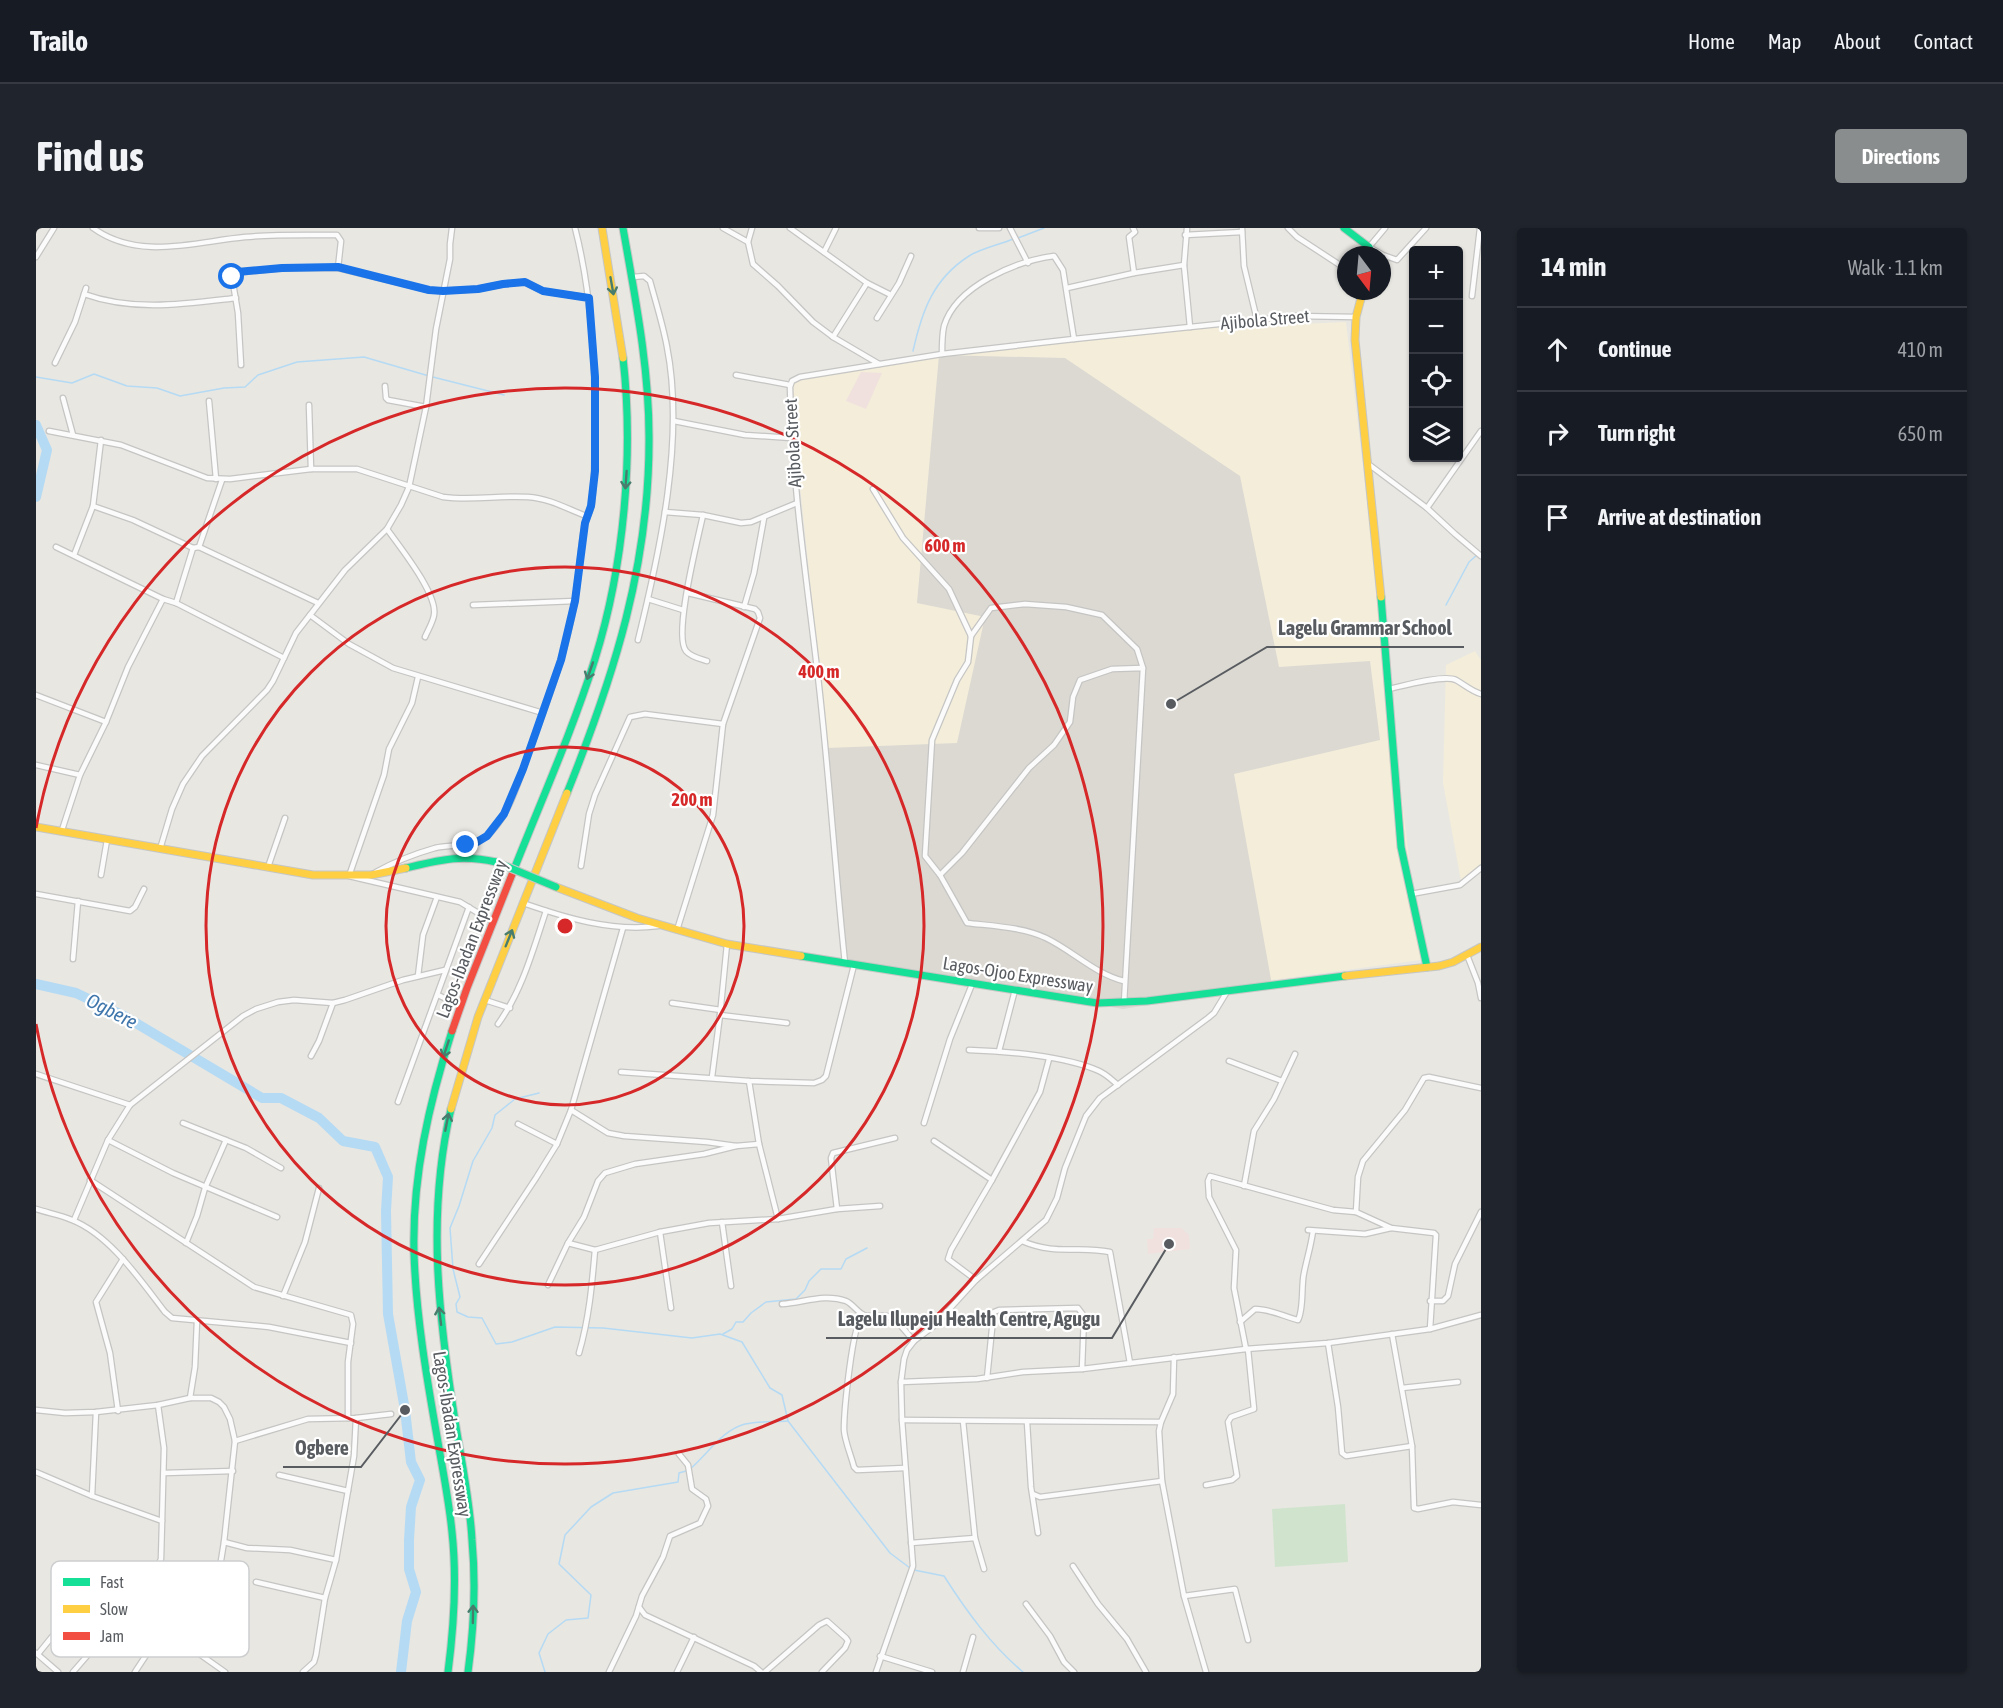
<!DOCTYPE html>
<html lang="en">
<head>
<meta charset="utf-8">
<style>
	:root { --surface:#171b24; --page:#20242c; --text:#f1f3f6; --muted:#9ea1a6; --line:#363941; --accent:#8a8d8e }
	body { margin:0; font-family:"Asap Condensed",sans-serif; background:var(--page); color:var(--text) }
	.controls { position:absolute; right:18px; top:18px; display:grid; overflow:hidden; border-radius:6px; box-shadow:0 2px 4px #0004 }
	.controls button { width:54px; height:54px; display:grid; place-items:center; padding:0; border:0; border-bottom:2px solid var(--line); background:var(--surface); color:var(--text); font:30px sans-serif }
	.compass { position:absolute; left:1301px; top:18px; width:54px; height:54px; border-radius:50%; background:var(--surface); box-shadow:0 2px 4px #0004; rotate:164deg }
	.stop { position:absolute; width:18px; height:18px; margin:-14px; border:4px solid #1a73e8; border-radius:50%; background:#fff }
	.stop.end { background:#1a73e8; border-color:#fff; box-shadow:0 2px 6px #0008 }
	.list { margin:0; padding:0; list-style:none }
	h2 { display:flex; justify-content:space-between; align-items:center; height:78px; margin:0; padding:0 24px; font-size:26px }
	h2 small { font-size:20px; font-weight:400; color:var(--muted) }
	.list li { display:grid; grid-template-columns:39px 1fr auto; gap:18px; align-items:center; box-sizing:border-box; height:84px; padding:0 24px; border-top:2px solid var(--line) }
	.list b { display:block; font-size:22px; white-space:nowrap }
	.list em { font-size:20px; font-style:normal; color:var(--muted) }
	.icon { flex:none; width:33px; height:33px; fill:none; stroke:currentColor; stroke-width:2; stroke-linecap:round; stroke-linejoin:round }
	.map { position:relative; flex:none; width:1445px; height:1444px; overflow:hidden; border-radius:6px }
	header { display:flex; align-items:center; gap:36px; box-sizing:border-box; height:84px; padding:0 30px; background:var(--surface); border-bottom:2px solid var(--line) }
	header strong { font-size:28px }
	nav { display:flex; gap:33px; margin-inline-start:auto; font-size:21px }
	.intro { display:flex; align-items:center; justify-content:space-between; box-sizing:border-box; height:144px; padding:0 36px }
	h1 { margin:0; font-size:42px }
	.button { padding:15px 27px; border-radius:6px; background:var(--accent); color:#fff; font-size:21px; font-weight:700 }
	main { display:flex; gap:36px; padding:0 36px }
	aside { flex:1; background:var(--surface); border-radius:6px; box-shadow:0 2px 4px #0004 }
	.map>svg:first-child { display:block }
</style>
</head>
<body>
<header>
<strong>Trailo</strong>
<nav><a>Home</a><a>Map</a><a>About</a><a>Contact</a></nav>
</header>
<div class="intro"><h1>Find us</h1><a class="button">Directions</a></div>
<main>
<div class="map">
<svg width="1445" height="1444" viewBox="0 0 1445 1444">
	<rect width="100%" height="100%" fill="#e8e7e2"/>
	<g fill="#f3edda">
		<path d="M1310,94L1385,732L1229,753L812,716L755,172L757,149L841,135L1128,102Z"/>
		<path d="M1439,423L1445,432V637L1425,653L1407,555L1410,437Z"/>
	</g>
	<path fill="#dcd9d2" d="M903,127L1029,130L1204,248L1243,439L1334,433L1344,512L1198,546L1236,757L1087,781L809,735L791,520L921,515L949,389L881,375Z"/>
	<g fill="#f1e1de">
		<path d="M825,144L846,145L830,181L810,173Z"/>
		<path d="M1118,1000H1145L1153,1007L1154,1021L1112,1026L1111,1011H1117Z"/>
	</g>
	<path fill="#d0e4cd" d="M1309,1276L1312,1334L1239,1339L1236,1281Z"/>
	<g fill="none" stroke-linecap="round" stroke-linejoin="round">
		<g stroke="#b5daf4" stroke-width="1.5">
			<path d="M982,10L1008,0"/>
			<path d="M877,123C886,83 897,51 933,28C946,20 963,17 977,11"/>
			<path d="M0,149L36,155L58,146L91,158L121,160L144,168L188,160L209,159L222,147L261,134L328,129L393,148L468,167"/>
			<path d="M1410,377L1433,334L1441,327"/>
			<path d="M503,865L479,871L459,887L456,900L437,933L423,978L414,1000L417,1041L424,1069L420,1076L421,1084L432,1089L446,1090L460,1116L476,1114L519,1099L567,1100L656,1110L684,1106L706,1114L734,1160L746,1167L752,1193L854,1325L874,1340"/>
			<path d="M687,1106L696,1101L700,1094H707L715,1085L730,1074L760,1071L769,1062L773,1053L785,1041H805L810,1031L831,1020"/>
			<path d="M654,1241C672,1226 686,1202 709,1196C723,1193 738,1194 752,1193"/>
			<path d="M878,1342L908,1348C931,1384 955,1417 987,1444"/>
			<path d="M509,1444L503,1425L512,1406L530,1392L552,1390L555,1367L523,1336L529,1307L555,1279L577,1265L642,1254L643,1245L650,1243"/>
		</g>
		<g stroke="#b5daf4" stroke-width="10">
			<path d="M0,197L11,222L0,269"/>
			<path d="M0,756L40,765L88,788L226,870H245L283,890L307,913L339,919L352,949L350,983L352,1086L369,1182L375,1234L384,1252L375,1279L373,1312V1341L380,1364L371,1393L365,1444"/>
		</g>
		<defs>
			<g id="street">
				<path d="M57,0C103,33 158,14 209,9C240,6 270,7 301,7L305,13L302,40"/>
				<path d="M687,0L712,14L717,36L742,58L777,94L797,109L843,136"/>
				<path d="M754,0L831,55L855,67"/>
				<path d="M943,0H963"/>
				<path d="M974,0L992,35"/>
				<path d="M1097,0L1099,4L1093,9L1098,45"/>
				<path d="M1151,0L1148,37L1154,99"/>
				<path d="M1206,0L1208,38L1221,92"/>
				<path d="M1252,0L1261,9L1310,41"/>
				<path d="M1349,0L1333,19L1347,27L1361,32L1390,0"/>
				<path d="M1149,7L1206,4"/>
				<path d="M712,14L716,0"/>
				<path d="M788,24L800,0"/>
				<path d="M0,29L18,0"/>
				<path d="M597,49L608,48L614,53C620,75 627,97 631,119C649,210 624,323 602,412"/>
				<path d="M1031,60L1098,45L1148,37"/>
				<path d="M48,66C98,84 149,76 200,70"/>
				<path d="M1436,68L1444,0"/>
				<path d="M841,90L863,55L875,28"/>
				<path d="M797,109L831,55"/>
				<path d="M906,126C906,117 906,107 908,98C920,58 980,33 1018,28L1027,42L1038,111"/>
				<path d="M19,135L39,94L50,60"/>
				<path d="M205,137L202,85L196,49L198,45L246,40H302L393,62L407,63L442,61L467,56L489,54L507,63L553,70"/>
				<path d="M700,147L754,157"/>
				<path d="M349,158L350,170L352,172L390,179"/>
				<path d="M27,170L37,207"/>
				<path d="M173,173L180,251"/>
				<path d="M273,177L275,241"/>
				<path d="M638,193L709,207L755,210"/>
				<path d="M13,203L85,217L171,250L194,251L275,241H321L407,269C436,273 464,267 492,269C512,270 532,281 550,288"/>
				<path d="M1331,235L1391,280L1419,306L1445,328"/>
				<path d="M837,261L867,310L913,361L935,408L932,434L921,452L896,512L889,628L904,647L931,695C956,698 987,699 1010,710C1037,723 1059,746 1088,753"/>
				<path d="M57,278L97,292L157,320L163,319L282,375"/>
				<path d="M1391,280L1445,203"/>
				<path d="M629,284L667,287L705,295L715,294L761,275"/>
				<path d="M667,287C662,311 637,407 650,423C655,429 665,431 671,433"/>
				<path d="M351,301C363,318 402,366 398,387C397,394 392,402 389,409"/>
				<path d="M20,319L127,371L140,375L248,430"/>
				<path d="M163,319L186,252"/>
				<path d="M38,327L57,278L65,212"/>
				<path d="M612,371L647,382"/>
				<path d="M140,375L157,320"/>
				<path d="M437,377L539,373"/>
				<path d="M708,379L718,345L728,290"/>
				<path d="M274,387L313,416L357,440L507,485"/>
				<path d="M935,408L955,380L989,376L1030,379L1066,387L1101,421L1107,440"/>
				<path d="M382,449L376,475L353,521L348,547L313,648L424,674L457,694"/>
				<path d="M1353,461C1367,458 1408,446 1420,452C1429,457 1435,463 1445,466"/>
				<path d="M0,467L70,494"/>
				<path d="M0,537L44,547"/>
				<path d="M26,602L44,547L70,494L92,439L127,371"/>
				<path d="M124,621L136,581L147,556L166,528L231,462L237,453L260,405L309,342L351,301L365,277L373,259L390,179L400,101L414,31V16L416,0"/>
				<path d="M545,638L553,586L559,567L594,489L609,486L687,496"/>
				<path d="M232,639L249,590"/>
				<path d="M340,644C358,634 378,626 399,620C416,616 435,620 451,608C474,589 486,543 496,515C513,469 531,421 539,372C543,348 544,324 548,300C549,291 555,284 556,275C559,246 559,217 559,189C559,125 555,62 539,0"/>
				<path d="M65,647L71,612"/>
				<path d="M904,647L926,625L993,540L1018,517L1034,494L1037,469L1044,452L1076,441L1107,440L1088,775"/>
				<path d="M0,666L94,683L99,679L108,661"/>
				<path d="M1375,666L1424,657L1445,640"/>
				<path d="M487,675C530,690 576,704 622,698"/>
				<path d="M641,702L677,587L687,496L724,390L722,384L719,381L652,365"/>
				<path d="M1431,727L1442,755L1445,770"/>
				<path d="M37,731L42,673"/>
				<path d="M809,735C799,640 793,544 782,449C771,353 756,257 754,159L756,153L764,149L906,126L1038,111L1260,88L1320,89"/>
				<path d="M382,748L387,707L401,669"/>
				<path d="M402,767L425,778"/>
				<path d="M449,772L474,780"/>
				<path d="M636,775L685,782"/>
				<path d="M684,787L751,795"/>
				<path d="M462,796C486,763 497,722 510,683"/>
				<path d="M933,822C969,823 1030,828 1063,843C1070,846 1076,852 1082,857"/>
				<path d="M963,823L979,762"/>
				<path d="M275,828L283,813L297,775"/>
				<path d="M1193,833L1246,853"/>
				<path d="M585,844L713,853L778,855L786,852L790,848L818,737"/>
				<path d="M0,846L94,877"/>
				<path d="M676,849L684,787L691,716"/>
				<path d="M713,853L723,916L742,991"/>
				<path d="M362,874L433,679"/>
				<path d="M535,882L572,905L588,908L671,914L700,918L723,916"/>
				<path d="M147,895L210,920L245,940"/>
				<path d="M888,895L914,811L937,754"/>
				<path d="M482,896L521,916"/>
				<path d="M72,912L137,945L241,989"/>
				<path d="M898,913L956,952"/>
				<path d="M54,952L218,1059L315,1087L317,1096L312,1134V1190"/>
				<path d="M1208,958L1218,903L1238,871L1259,826"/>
				<path d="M0,981C12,985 25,987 36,992C74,1007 105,1053 129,1084L136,1090L233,1099L315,1115"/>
				<path d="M801,981L795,930L797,925L859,910"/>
				<path d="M1320,984L1322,949L1327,933L1369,882L1388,850L1393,849L1445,860"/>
				<path d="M38,992L72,912L94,877L207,788L220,781L242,774L258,772L297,775L309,772L367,752L409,742"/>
				<path d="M686,994L695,1058"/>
				<path d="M1272,1002L1329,1006L1355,1000"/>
				<path d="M624,1004L635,1080"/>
				<path d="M986,1013C1021,1028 1042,1017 1074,1024L1094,1135"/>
				<path d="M150,1015L161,988L169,960L190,912"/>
				<path d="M532,1015L559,1022L624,1004L673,995L742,991L801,981L844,978"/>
				<path d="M443,1036L500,950L521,916L535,882L587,700"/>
				<path d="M940,1052L912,1031L915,1022L956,952L1004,864L1013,831"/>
				<path d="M512,1057L532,1015L548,989L562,953L569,945L599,936L668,926L700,918"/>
				<path d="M247,1068L269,1014L283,960"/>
				<path d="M1394,1073H1407L1412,1068L1419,1036L1445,984"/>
				<path d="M746,1076C767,1075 788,1065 810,1073C817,1076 821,1084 828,1087C835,1089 844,1087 851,1088C862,1091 871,1106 878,1113"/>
				<path d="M827,1087C816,1095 808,1185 808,1202C809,1214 815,1227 818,1239L821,1242L869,1240"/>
				<path d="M1204,1094L1219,1081C1234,1081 1247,1088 1262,1092C1268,1081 1265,1058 1268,1045C1271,1030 1275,1018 1277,1003"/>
				<path d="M1356,1106L1376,1218L1378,1280L1382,1281L1417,1274L1445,1277"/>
				<path d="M1292,1115L1302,1179L1306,1225L1310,1228L1376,1218"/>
				<path d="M1210,1121L1198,1060L1200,1022L1173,969L1172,953L1174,948L1297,982L1320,984L1355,1000L1398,1005L1400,1007L1394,1101"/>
				<path d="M543,1125C553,1091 556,1057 559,1022"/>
				<path d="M1138,1129L1137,1166L1125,1194L1123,1203L1126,1253L1148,1368L1170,1444"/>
				<path d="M951,1150L957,1091L958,1084L963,1082L1042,1080L1048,1088L1046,1141"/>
				<path d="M865,1154L941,1151L987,1144L1046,1141L1210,1121L1292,1115L1394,1101L1445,1087"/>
				<path d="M1366,1160L1422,1154"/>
				<path d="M154,1170L159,1139L161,1093"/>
				<path d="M0,1182L29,1185L60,1184L122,1177L154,1170H175L183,1174L188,1179L194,1191L199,1213L188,1314L182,1351L177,1358L163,1372L138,1379L125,1398"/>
				<path d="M82,1183L74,1125L60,1074L87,1031"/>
				<path d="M866,1192L1125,1194"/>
				<path d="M927,1193L939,1310L948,1341"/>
				<path d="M991,1194L995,1259L1002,1305"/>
				<path d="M199,1213L272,1191L320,1190L355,1186"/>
				<path d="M0,1244L56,1268L126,1293"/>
				<path d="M128,1245L197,1243"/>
				<path d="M243,1247L312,1263"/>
				<path d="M1170,1257L1196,1252L1201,1248L1192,1194L1195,1189L1218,1181L1212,1121"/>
				<path d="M997,1266L1004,1269L1126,1253"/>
				<path d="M56,1268L60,1184"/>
				<path d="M188,1314L211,1320L254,1322L300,1332"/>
				<path d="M875,1315L939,1310"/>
				<path d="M1037,1338L1062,1376L1091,1411L1110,1444"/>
				<path d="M220,1354L289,1370"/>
				<path d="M1148,1368L1199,1361L1212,1412"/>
				<path d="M990,1376L1014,1408L1028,1434L1038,1444"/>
				<path d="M94,1377L189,1444"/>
				<path d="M603,1379L609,1387L718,1438L725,1444"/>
				<path d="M0,1425L22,1444"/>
				<path d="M2,1426L41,1378L42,1373L58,1351"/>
				<path d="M844,1428L896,1444"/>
				<path d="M37,1444C59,1419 81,1394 101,1367C110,1355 120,1344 125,1331L128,1220L122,1177"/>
				<path d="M99,1444L128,1400"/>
				<path d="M267,1444L278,1434L280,1427L289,1370L300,1332L318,1228L320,1190"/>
				<path d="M573,1444L600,1388L606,1368L627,1329L634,1308L664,1295L672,1278L670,1271L656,1261L652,1237L643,1226"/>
				<path d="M641,1444L658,1409"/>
				<path d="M729,1444L783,1397L791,1393L810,1410L812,1413L809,1420L786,1444"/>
				<path d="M840,1444L877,1338L866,1192L865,1154L868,1131L871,1122L878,1113L898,1098L940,1052L1010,992L1021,970L1029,940L1050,888L1064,870L1172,790L1178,785L1192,762"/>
				<path d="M927,1444L937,1409"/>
			</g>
			<g id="fast">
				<path d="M1308,0L1333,19L1336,27"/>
				<path d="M1345,369L1365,619L1391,739"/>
				<path d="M531,565C578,448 614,336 613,208C613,138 599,69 587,0"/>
				<path d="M370,640C404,632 425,626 460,634"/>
				<path d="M477,644C505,573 536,504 559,431C588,338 598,227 587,130"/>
				<path d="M765,728L1061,775L1111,773L1309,748"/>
				<path d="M415,881C390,987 403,1093 420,1199C426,1236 434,1274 436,1312C440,1356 438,1400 432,1444"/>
				<path d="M412,1444C418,1398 421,1350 416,1304C413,1273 407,1244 402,1214C391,1152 380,1088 378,1025C376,949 393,875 416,803"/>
			</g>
			<g id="slow">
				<path d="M566,0L587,130"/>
				<path d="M1327,63L1320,89L1319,112L1345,369"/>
				<path d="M0,599L277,647H335L370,640"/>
				<path d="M520,659L601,690L691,716L765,728"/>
				<path d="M1309,748L1403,738L1417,734L1445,719"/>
				<path d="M415,881L442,789L531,565"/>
			</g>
			<path id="jam" d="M416,803L431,760L477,644"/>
		</defs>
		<use href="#street" stroke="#c5c5c4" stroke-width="7"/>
		<use href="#fast" stroke="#c5c6c5" stroke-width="9"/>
		<use href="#slow" stroke="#c5c6c5" stroke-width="9"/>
		<use href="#jam" stroke="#c5c6c5" stroke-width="9"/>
		<use href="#street" stroke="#fcfbfb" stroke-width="4.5"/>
		<use href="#fast" stroke="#16e098" stroke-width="7"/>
		<use href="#slow" stroke="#ffcf43" stroke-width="7"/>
		<use href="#jam" stroke="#f24e42" stroke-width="7"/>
		<defs>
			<path id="fast-bridge" d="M460,634L520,659"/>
		</defs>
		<use href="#fast-bridge" stroke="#c5c6c5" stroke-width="9" stroke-linecap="butt"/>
		<use href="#fast-bridge" stroke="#16e098" stroke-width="7"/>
	</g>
	<defs><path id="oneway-shaft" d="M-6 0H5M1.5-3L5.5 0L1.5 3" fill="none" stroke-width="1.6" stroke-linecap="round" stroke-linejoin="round" transform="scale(1.5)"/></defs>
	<g stroke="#487d6e">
		<use href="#oneway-shaft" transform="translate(576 58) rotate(80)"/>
		<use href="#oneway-shaft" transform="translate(590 252) rotate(94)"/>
		<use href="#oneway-shaft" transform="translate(554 443) rotate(109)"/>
		<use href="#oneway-shaft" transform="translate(473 710) rotate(-68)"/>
		<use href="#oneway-shaft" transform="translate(410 821) rotate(108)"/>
		<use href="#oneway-shaft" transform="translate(411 894) rotate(-79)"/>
		<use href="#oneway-shaft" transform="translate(404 1088) rotate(-97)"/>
		<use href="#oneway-shaft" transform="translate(437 1386) rotate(-89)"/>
	</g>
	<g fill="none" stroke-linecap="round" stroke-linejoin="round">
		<path stroke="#1a73e8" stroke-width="8" d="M196,49L201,44L246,40L302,39L393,62L407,63L442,61L467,56L489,54L507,63L553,70L559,149V243L555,278L549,295L539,373L525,432L487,541L468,586L451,608L441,614L430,617"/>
	</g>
	<g fill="none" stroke="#d62828" stroke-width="3">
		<circle cx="529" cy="698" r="179"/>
		<circle cx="529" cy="698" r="359"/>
		<path d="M0 600A538 538 0 1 1 0 796"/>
	</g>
	<g text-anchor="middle" stroke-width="4.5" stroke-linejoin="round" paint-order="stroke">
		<g font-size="18" fill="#585c60" stroke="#fff">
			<text transform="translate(1229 92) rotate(-5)" y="6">Ajibola Street</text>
			<text transform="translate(757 215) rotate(-93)" y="6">Ajibola Street</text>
			<text transform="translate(436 711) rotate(-69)" y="6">Lagos-Ibadan Expressway</text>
			<text transform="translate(982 747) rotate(9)" y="6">Lagos-Ojoo Expressway</text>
			<text transform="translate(416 1206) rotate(81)" y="6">Lagos-Ibadan Expressway</text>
		</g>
		<g font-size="20" font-style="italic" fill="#3f76ab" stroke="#fff">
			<text transform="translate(76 783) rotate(27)" y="7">Ogbere</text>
		</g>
	</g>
	<rect x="15" y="1333" width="198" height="96" rx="9" fill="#fff" stroke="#cdcecf" stroke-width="1.5"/>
	<rect x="27" y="1350" width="27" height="8" fill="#16e098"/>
	<rect x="27" y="1377" width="27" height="8" fill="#ffcf43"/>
	<rect x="27" y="1404" width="27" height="8" fill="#f24e42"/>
	<g font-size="16" fill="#585c60">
		<text x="64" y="1360">Fast</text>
		<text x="64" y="1387">Slow</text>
		<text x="64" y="1414">Jam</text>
	</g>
	<circle cx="529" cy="698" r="9" fill="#d62828" stroke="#fff" stroke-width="3"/>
	<g font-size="18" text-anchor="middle" font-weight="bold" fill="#d62828" stroke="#fff" stroke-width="4.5" stroke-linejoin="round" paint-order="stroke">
		<text x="909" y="324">600 m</text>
		<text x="783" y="450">400 m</text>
		<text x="656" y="578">200 m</text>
	</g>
	<path fill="none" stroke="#585c60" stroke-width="2" d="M1135 476L1231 419H1428M1133 1016L1076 1110H790M369 1182L325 1239H247"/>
	<g fill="#585c60" stroke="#fff" stroke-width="2">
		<circle cx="1135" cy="476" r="6"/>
		<circle cx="1133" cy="1016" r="6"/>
		<circle cx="369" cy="1182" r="6"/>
	</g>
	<g font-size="20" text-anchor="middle" font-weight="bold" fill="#585c60" stroke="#fff" stroke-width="4.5" stroke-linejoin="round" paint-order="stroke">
		<text x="1329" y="407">Lagelu Grammar School</text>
		<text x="933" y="1098">Lagelu Ilupeju Health Centre, Agugu</text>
		<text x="286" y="1227">Ogbere</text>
	</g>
</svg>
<div class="controls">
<button>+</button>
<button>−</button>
<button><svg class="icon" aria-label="locate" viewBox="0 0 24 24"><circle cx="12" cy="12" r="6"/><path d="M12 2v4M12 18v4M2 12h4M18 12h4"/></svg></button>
<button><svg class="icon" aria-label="layers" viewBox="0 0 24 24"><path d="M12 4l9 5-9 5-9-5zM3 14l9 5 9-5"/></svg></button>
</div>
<svg class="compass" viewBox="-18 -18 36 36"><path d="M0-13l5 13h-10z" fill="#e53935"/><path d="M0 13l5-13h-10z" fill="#9ea1a6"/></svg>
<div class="stop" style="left:196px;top:49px"></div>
<div class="stop end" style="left:430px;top:617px"></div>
</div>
<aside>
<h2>14 min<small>Walk · 1.1 km</small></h2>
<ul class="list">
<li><svg class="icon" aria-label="ahead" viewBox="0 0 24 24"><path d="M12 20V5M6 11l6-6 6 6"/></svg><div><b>Continue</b></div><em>410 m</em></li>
<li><svg class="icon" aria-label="right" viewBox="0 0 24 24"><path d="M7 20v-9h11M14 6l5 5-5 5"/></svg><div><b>Turn right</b></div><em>650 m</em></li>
<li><svg class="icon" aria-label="arrive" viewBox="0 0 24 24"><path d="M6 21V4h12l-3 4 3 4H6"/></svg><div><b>Arrive at destination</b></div></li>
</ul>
</aside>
</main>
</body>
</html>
